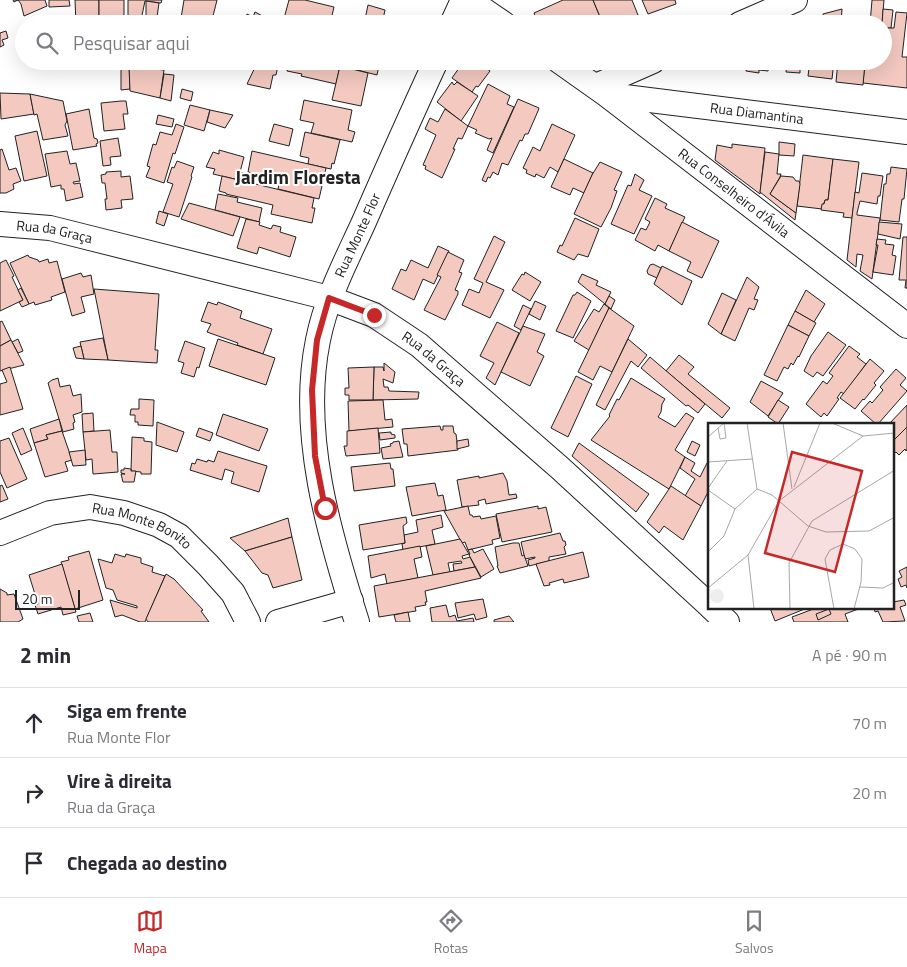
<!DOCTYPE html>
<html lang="pt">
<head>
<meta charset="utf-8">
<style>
	:root { --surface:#fff; --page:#f7f7f7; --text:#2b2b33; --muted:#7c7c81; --line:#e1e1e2; --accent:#c62828 }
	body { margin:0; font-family:"Titillium Web",sans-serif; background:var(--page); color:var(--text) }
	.scale { position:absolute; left:15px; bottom:12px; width:65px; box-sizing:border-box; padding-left:5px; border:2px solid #222; border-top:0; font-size:14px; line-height:18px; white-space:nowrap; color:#222; -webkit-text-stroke:4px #fff; paint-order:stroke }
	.stop { position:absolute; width:15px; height:15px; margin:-11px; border:4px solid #c62828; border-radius:50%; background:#fff }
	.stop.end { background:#c62828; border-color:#fff; box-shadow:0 1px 5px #0008 }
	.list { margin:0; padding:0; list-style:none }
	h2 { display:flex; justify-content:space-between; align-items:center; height:65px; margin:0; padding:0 20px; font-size:21px }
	h2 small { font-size:16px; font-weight:400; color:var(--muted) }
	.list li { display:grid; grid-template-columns:32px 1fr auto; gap:15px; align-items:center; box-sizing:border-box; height:70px; padding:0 20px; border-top:1px solid var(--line) }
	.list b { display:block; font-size:19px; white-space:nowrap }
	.list p { margin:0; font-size:16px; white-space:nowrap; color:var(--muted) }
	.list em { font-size:16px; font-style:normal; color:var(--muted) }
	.icon { flex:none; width:28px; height:28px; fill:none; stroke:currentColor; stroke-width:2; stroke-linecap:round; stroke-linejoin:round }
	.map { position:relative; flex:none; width:907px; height:622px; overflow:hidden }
	.search { position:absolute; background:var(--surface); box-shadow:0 5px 20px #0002; left:15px; right:15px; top:15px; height:55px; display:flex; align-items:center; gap:12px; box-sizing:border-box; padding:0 18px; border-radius:28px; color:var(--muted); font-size:19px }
	.sheet { height:275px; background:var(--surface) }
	nav { display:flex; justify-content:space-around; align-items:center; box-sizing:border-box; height:70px; border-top:1px solid var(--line); background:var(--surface); font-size:14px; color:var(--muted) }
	nav a { display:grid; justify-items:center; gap:2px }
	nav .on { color:var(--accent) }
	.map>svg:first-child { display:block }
</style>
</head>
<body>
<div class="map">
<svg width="907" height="622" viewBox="0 0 907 622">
	<rect width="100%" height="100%" fill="#fff"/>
	<g fill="#f3c9c0" stroke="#222">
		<path d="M13,0H45L47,6L24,16L21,4L18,0L14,2Z"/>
		<path d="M49,0H69L70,6L49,7Z"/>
		<path d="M75,0H99V23L76,24Z"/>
		<path d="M99,0H124V22L99,23Z"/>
		<path d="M128,0H162L161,3L145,1L141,20H128Z"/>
		<path d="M184,0H217L211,24H180Z"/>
		<path d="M289,0H305L334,7L330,24H302L293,21L292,24L283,22Z"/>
		<path d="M563,0H593L603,24L538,23L534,13Z"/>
		<path d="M593,0H632L640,20L630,24H603Z"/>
		<path d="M642,0H675L676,4L648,14Z"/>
		<path d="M872,0H884L882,24H870Z"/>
		<path d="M146,1L159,3L157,17L146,16Z"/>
		<path d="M368,5L385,10L382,24H364Z"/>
		<path d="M842,9L841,24H823V14Z"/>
		<path d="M883,9L893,10L891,28H883V24H882Z"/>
		<path d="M255,12L272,21L271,24H243L247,14L253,17Z"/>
		<path d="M896,12L907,13L902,57H907V88L863,83L865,61H883V28H894Z"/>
		<path d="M850,18L870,19V24H841Z"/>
		<path d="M6,31L8,38L2,40L4,45L0,47V33Z"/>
		<path d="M111,61H129L130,89L121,90V69H111Z"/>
		<path d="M258,61H289L288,68L278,66L276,75H273L270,89L247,84Z"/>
		<path d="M289,61H319L323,62L322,66L325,67L326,63L340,66L336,84L301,76L302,74L287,71Z"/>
		<path d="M319,61H345L343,67Z"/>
		<path d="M351,61H380L377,75L349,68Z"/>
		<path d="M464,61H477L490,71L478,87L476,86L472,92L452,78Z"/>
		<path d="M737,61H770L768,71L759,70V73L746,71V69L736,67Z"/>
		<path d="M787,61H800V73L786,72Z"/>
		<path d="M810,61H834L832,79L808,76Z"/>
		<path d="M838,61L865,63L863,85L836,82Z"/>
		<path d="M129,66L164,70L160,98L130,91Z"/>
		<path d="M340,66L368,73L361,106L332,100Z"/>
		<path d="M164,74L174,75L171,101L160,98Z"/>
		<path d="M452,82L454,85L457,82L478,96L461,121L437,102Z"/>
		<path d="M488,84L510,96L507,104L514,107L493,153L487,150L492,138L489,139L475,133L477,130L468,126Z"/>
		<path d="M182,89L193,92L191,101L180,98Z"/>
		<path d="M0,93L30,94L34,114L1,119Z"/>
		<path d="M30,94L63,101L67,121L65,125L68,136L43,140L37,114L34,115Z"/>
		<path d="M518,99L539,108L538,111L528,134H525L522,141L520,140L508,165L502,163L498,175L493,172L490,178L488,177L486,182L482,180Z"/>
		<path d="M304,100L352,110L348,130L355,132L352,142L311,133L314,123L300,120Z"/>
		<path d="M121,101H126L128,114H123L125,129L104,131L101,103Z"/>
		<path d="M190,105L210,110L204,131L184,125Z"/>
		<path d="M89,109L94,138L97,139L98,143L96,144L97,146L73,150L66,114Z"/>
		<path d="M445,109L468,126L462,139L458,138L453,149H455L442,178L425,169L426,166L423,165L436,135L425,129L430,118L438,122Z"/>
		<path d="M210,110L233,115L225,128L207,122Z"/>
		<path d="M158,115L174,119L172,127L156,124Z"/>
		<path d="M176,124L184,127L175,154L173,153L164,183L146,177L150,167L147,166L153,144L156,145L160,132L172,135Z"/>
		<path d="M274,124L293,129L289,146L269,141Z"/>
		<path d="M552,124L575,135L558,172L550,167L544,178L536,174L535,177L526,173L527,170L523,168L533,147L540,151Z"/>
		<path d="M37,131L47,176L24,181L15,136Z"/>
		<path d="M305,132L340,140L334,164L332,163L331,169L308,164L309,158L300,156Z"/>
		<path d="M118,138L121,156L110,157L111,165L103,166L100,141Z"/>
		<path d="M779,142L795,144L794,156L779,155Z"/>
		<path d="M732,144L765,148L760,194L715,160L717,145L732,148Z"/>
		<path d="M2,149L9,170L16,168L21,181L13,184L14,189L6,193H0V150Z"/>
		<path d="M219,150L244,157L240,172L249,175L247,182L213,174L215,169L206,167L213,152L219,154Z"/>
		<path d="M67,151L70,164L76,163L80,181L73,182L74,184L80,183L83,197L66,201L64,189H61V185L51,187L45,154Z"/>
		<path d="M252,151L326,168L319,199L278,189L280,179L248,172Z"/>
		<path d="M765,152L779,154L777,174H781L780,177L770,194L796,213L795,220L760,192Z"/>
		<path d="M803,155L833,159L828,200H825L822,209L797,206Z"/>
		<path d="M564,159L593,173L584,193L573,188L570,195L551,187Z"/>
		<path d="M833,159L859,162L852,218L843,217L844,213L821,210L822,204H824L825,200H828Z"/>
		<path d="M177,161L194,167L191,176L192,177L179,217L163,212L173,184L167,182L172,167L174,168Z"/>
		<path d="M600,162L622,172L614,190L617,191L611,208L601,227L574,214L592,175Z"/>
		<path d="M891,167L907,169L904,199H902L899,222L880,220L884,184H886L887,174H890Z"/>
		<path d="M121,171V177L130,176L133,199L121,200L122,208L106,210L105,199H107L105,183H102L101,175L106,174V172Z"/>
		<path d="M862,173L883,176L880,196H878L877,204L860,201L857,213V215L880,218L872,279L860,271L863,255L857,254L856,267L847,260L855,192L859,193Z"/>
		<path d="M635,174L644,180L639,190L652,196L634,234L611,224L628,185L631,186Z"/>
		<path d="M222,176L314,198L312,208H315L312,223L271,214L273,205L226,194V193L219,191Z"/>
		<path d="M781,176L793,177L796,181H799L800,184L796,213L770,194Z"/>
		<path d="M218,194L238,198L237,202L262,208L259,222L215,210Z"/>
		<path d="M655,198L667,204L665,208L685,217L669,251L658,245L655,251L635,240L641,228L646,230L650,222L645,219Z"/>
		<path d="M189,203L240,217L233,236L181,219Z"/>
		<path d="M159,211L168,214L164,226L156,223Z"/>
		<path d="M575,218L599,229L588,257L578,254L574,260L557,252L560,245L562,246Z"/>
		<path d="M246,219L260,222L259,225L271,229L273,225L281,227L280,232L296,237L290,257L259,247L257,254L237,248Z"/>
		<path d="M682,222L719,241L702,278L687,271L691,262L669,251Z"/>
		<path d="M879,222L902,224L900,239L878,234Z"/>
		<path d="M494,236L505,242L486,282L504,290L490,318L462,305L469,289L479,293L483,283L474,279Z"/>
		<path d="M903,237H907V288H905L906,280H899Z"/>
		<path d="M877,239L886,240L885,244L894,245L892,255L896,256L893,275L873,272L878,245H876Z"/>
		<path d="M438,246L449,251L434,284L423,279L414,300L392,289L401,269L406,271L411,260L428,268Z"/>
		<path d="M448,252L464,260L459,272L462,273L455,290L458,291V294L445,320L424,310L441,277L437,275Z"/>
		<path d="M28,255L29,257L38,260L39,262L48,259L49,263L57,261L65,292L51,297L52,300L35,305L34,302L29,304L10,263Z"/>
		<path d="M6,260L14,276L12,277L23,300L0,311V263Z"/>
		<path d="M653,264L661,268L657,278L648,274L647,271L650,265Z"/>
		<path d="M662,266L692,281L682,305L654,284Z"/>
		<path d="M525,272L541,282L530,301L512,290L522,274L524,275Z"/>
		<path d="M81,273L83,277L91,275L94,294L81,297L85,312L72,316L62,279Z"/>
		<path d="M582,274L598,281L596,285L611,292L605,304L578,282Z"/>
		<path d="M747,277L759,287L754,299L758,300L754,310L749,308L735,341L721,334Z"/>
		<path d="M21,288L29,304L22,307L19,302L23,300L18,290Z"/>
		<path d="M94,289L159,294L155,350H158L157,363L108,360Z"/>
		<path d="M806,290L825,304L814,322L795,311Z"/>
		<path d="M577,292L591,301L573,338L556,331L573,295H575Z"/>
		<path d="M722,293L736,300L721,334L708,324Z"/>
		<path d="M609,296L615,300L611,309L605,304Z"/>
		<path d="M535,301L546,306L540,320L529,314Z"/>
		<path d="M208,302L217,305L218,302L242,311L240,318L272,329L263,354L237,345L238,343L207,332L211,324L201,321Z"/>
		<path d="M604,304L609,308L589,350L574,341L594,309L599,312Z"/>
		<path d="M523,305L531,309L521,330L514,326Z"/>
		<path d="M609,308L634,326L612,372L600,366L593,380L578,372Z"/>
		<path d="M795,311L816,323L809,336L788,325Z"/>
		<path d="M2,321L11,340L0,346V322Z"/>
		<path d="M497,322L519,333L495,385L486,378L494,363L480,356Z"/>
		<path d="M788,325L809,336L799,357L798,356L793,365L791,363L788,369L784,367L777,381L764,375Z"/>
		<path d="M523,326L545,334L537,352L544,356L530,386L501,372Z"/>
		<path d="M828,332L846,345L823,376L817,372L813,377L804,371L811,356Z"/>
		<path d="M103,338L108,360L84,359L80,342Z"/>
		<path d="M18,339L23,351L18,353L12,342Z"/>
		<path d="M218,339L275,358L266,385L209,366Z"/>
		<path d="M628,339L647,355L638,367L631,361L605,410L596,405Z"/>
		<path d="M11,340L24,365L0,371V346Z"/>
		<path d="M185,341L205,348L199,368L197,367L194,377L181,373L184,363L178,361Z"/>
		<path d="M81,346L84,359L76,358L73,348Z"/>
		<path d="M849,346L860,354L857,357L866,364L844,394L841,392L837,398L839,399L827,416L824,413L821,417L806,404L823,381L827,384L833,376L829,373Z"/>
		<path d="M679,355L694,367L688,374L730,408L722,418L666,371Z"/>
		<path d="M650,357L705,404L698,413L688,405L686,406L641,368Z"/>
		<path d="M870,359L884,371L874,383L876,385L864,400L863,399L855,409L840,398Z"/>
		<path d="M384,363L395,372L393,383L383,379L384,387H388L389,391L419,392L418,399L373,400L374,367H383L384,371Z"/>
		<path d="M10,367L23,409L0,415V384L7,382L2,370Z"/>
		<path d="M374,367L373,400H349V395H345V388H349L348,368Z"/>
		<path d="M896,369L906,378L900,385L907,391L878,424H876L861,411L870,401L872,403L883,390L880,387Z"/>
		<path d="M576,376L592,384L568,437L551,428Z"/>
		<path d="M58,378L60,387L70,385L73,396L81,394L82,412L73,415L75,422L73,423L74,429L63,432L48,383L52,380Z"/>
		<path d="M631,378L665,399L662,404L661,412L658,417L675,427L686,413L694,418L675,450L685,457L669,489L591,440L610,416L609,415L617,399L619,400Z"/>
		<path d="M761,381L783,393L768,416L750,402Z"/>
		<path d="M139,399L154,400L153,426L138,425V422H135V415H130L131,409H139Z"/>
		<path d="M383,400L385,420L392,419L393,427L349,431L348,401Z"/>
		<path d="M778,400L789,407L778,424L768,417Z"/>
		<path d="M907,405V427L893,441V424H889Z"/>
		<path d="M93,413L94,431L83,432L82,414Z"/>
		<path d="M223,414L268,429L259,451L216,435Z"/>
		<path d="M59,419L62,431L46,435L48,439L34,443L30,429Z"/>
		<path d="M157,422L184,432L177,452L156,445Z"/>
		<path d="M440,426L441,430H443V426H453L454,433L456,434L458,450L408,456L407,444H404L402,429Z"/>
		<path d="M907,427V449L906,451L905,449L899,455L896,452L893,454V441Z"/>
		<path d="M23,428L32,450L21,455L12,433Z"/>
		<path d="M199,428L213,433L210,441L196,436Z"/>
		<path d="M378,428L380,453L346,456L344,446H347V431Z"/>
		<path d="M110,430L112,452H117L118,472L93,474L92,459L86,460L83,432Z"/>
		<path d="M62,431L72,460L65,462L68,471L45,477L34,443L48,439L46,435Z"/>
		<path d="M391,432V434L395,435V438L380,440L379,433Z"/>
		<path d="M132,437L144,438V441L152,442L151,474H141V472L131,471Z"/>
		<path d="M9,438L27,479L7,488L0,472V441Z"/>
		<path d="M468,439L469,446L457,449V441Z"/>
		<path d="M399,441L403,457L383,459L381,448L391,446L390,444L393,443V442Z"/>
		<path d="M692,441L700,445L695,456L687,452Z"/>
		<path d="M579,443L649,494L636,512L572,456Z"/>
		<path d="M85,450L86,465L73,466L69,452Z"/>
		<path d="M218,451L267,466L259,492L231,483L234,472L225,469L222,480L190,470L192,463L195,464L197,459L207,462L208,460L214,462Z"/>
		<path d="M685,457L695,463L691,471L700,477L707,463L710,464V488L701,506L685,496L695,479L680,468Z"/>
		<path d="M390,463L391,469H393L395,486L354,491L351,467Z"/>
		<path d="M124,468L131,469V471H136L134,482H123L121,474H125L121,473V470H124Z"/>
		<path d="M503,473L507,481L509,495L516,494L517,498L486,504L485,499L478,501L479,505L462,507L457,480L479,476V478Z"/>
		<path d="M435,483L438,496L443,495L446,510L412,516L406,487Z"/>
		<path d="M2,485L8,499L0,502V486Z"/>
		<path d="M671,486L701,506L683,540L664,526L659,533L647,522Z"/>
		<path d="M468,506L470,515H472L473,517L480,516L481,519L496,516L500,538L492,540L493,544L468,550L465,542L462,543L444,511Z"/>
		<path d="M538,506V509L546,507L552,532L502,542L496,514Z"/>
		<path d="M441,515L443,527L432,530L435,544L403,550L402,544L405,543L404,535L418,532L416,520Z"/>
		<path d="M406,517L407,523L403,526L405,543L363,550L359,525Z"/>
		<path d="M288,518L292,537L245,551L230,538Z"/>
		<path d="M560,533L563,541H565L566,545L564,547L566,554L549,557V561L529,566L528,560L535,558V557L525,559L521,542Z"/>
		<path d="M292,537L302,580L273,588L268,575L262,573L245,551Z"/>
		<path d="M460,539L469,554L462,556L463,559L470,557L475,567L454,571L453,564L462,563L461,561L448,563L450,572L433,575L426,546Z"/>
		<path d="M513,543H519L522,556L524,555L528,566L500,573L497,566H498L495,547Z"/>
		<path d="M420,546L422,557L414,559L418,578L387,584L385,574L371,578L368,556Z"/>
		<path d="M472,549L474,553L483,549L494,569L481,577L469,555L470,554L468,550Z"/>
		<path d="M89,551L103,600L75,609L61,562L69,560L68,557Z"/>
		<path d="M583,552L589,577L564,583L563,579L549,583L550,585L544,586L536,564Z"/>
		<path d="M115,554L125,557L126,554L141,558V563L153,567L152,572L165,576L145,622H140L122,615L115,617L110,600L137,608V606L117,600L113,590L106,588L98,559L112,563Z"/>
		<path d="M62,564L76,612L63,615L61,607L38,614L35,605L38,604L29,575Z"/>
		<path d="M475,567L481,578L425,591L427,602H425L426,605L415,607L416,611L379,617L374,586Z"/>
		<path d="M907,567V588L906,585L901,587L898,579L902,577L899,571Z"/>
		<path d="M166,574L174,579L203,610L201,611L209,622H148L146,619Z"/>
		<path d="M0,589L7,593V595L14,594L23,619L18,622H0Z"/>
		<path d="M483,599L487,617L476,620L474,614L458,618L455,603Z"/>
		<path d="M904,600L906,605L900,607L905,621L883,622L878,611L875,612L874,608H893V602Z"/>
		<path d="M446,605L449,617L455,615L457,621L473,618L474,622H432L430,608Z"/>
		<path d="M770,608H807L775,621Z"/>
		<path d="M816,608H861L845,614L848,622H794L792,617Z"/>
		<path d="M829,609L831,614L818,620L816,614Z"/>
		<path d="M408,612L410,622H396L394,615Z"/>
		<path d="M90,613L93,622H79L77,616Z"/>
		<path d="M509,616L514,622H494V620Z"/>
	</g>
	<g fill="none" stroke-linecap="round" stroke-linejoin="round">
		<defs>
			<g id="minor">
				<path d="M469,0L504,24"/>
				<path d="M452,24L463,0"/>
				<path d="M740,24L795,0"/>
				<path id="s1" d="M559,61L607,95L907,326"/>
				<path d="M596,86L653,61"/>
				<path id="s2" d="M609,95L907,132"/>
				<path id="s3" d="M0,224L50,228L329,298L374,315L419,345L560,468L710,606"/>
				<path id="s4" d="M0,533L50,513L90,507L124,513L159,525L179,536L208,565L233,593L248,622"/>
				<path d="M712,608L727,622"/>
				<path d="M278,622L351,601"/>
				<path id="s5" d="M357,622C329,534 299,433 318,340C326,299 346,261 363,224C387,169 411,115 436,61"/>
			</g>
		</defs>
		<use href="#minor" stroke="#222" stroke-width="26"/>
		<use href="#minor" stroke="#fff" stroke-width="24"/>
	</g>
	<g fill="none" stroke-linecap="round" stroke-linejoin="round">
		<path stroke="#c62828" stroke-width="6" d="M325,508L315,456L312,390L317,340L329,298L374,315"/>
	</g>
	<g text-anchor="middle" stroke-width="4" stroke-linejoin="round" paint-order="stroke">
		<g font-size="14" fill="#222" stroke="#fff">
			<text dy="5" stroke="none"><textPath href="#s2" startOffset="149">Rua Diamantina</textPath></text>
			<text dy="5" stroke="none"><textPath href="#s1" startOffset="219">Rua Conselheiro d'Ávila</textPath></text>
			<text dy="5" stroke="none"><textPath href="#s3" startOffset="55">Rua da Graça</textPath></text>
			<text dy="5" stroke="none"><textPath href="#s5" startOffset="400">Rua Monte Flor</textPath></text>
			<text dy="5" stroke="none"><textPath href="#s3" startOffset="460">Rua da Graça</textPath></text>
			<text dy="5" stroke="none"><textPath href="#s4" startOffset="150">Rua Monte Bonito</textPath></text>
		</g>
		<g font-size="19" font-weight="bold" fill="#222" stroke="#fff">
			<text x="298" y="184">Jardim Floresta</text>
		</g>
	</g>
	<g transform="translate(708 423)">
		<rect width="186" height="186" fill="#fff"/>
		<path d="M2 173a7 7 0 1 1 14 0a7 7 0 1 1-14 0Z" fill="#eee"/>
		<path fill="none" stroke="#a7a7a7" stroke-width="1" d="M39,0L49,66M75,0L84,66M124,0L155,13L187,10M10,5L12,16L18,15L16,0M0,14L16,0M0,39L44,36M86,64L112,0M0,65L19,38M0,67L27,86M135,121L147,126L154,136L153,159L146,186M0,129L16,113L27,86L49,66L64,72L100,103L118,109L161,108L187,94M40,132L46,186M152,164L175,165L187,159M0,165L40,132L71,78L155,13M82,186L81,140L104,98L187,47M126,186L117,136L122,127L135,121"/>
		<path fill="#c62828" fill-opacity="0.15" stroke="#c62828" stroke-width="2.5" d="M84,29L154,48L127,149L57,130Z"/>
		<rect width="186" height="186" fill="none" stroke="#222" stroke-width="2.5"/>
	</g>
</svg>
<div class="scale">20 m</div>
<div class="stop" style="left:325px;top:508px"></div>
<div class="stop end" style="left:374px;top:315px"></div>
<div class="search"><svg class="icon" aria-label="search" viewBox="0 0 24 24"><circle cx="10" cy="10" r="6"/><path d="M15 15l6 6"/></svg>Pesquisar aqui</div>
</div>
<section class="sheet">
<h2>2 min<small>A pé · 90 m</small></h2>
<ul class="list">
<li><svg class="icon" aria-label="ahead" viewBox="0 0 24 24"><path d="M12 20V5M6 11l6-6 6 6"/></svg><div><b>Siga em frente</b><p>Rua Monte Flor</p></div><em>70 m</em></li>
<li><svg class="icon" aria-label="right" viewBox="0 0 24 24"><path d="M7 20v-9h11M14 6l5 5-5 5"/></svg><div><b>Vire à direita</b><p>Rua da Graça</p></div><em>20 m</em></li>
<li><svg class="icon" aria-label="arrive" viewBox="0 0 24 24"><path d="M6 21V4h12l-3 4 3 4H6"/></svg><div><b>Chegada ao destino</b></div></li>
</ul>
</section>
<nav>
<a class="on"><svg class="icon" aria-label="map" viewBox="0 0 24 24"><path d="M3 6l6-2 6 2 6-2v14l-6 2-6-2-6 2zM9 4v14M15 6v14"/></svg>Mapa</a>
<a><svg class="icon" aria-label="directions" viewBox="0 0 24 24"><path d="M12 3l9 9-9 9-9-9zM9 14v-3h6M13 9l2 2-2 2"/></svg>Rotas</a>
<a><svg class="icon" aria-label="saved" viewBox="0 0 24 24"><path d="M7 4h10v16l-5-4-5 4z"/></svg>Salvos</a>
</nav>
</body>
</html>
